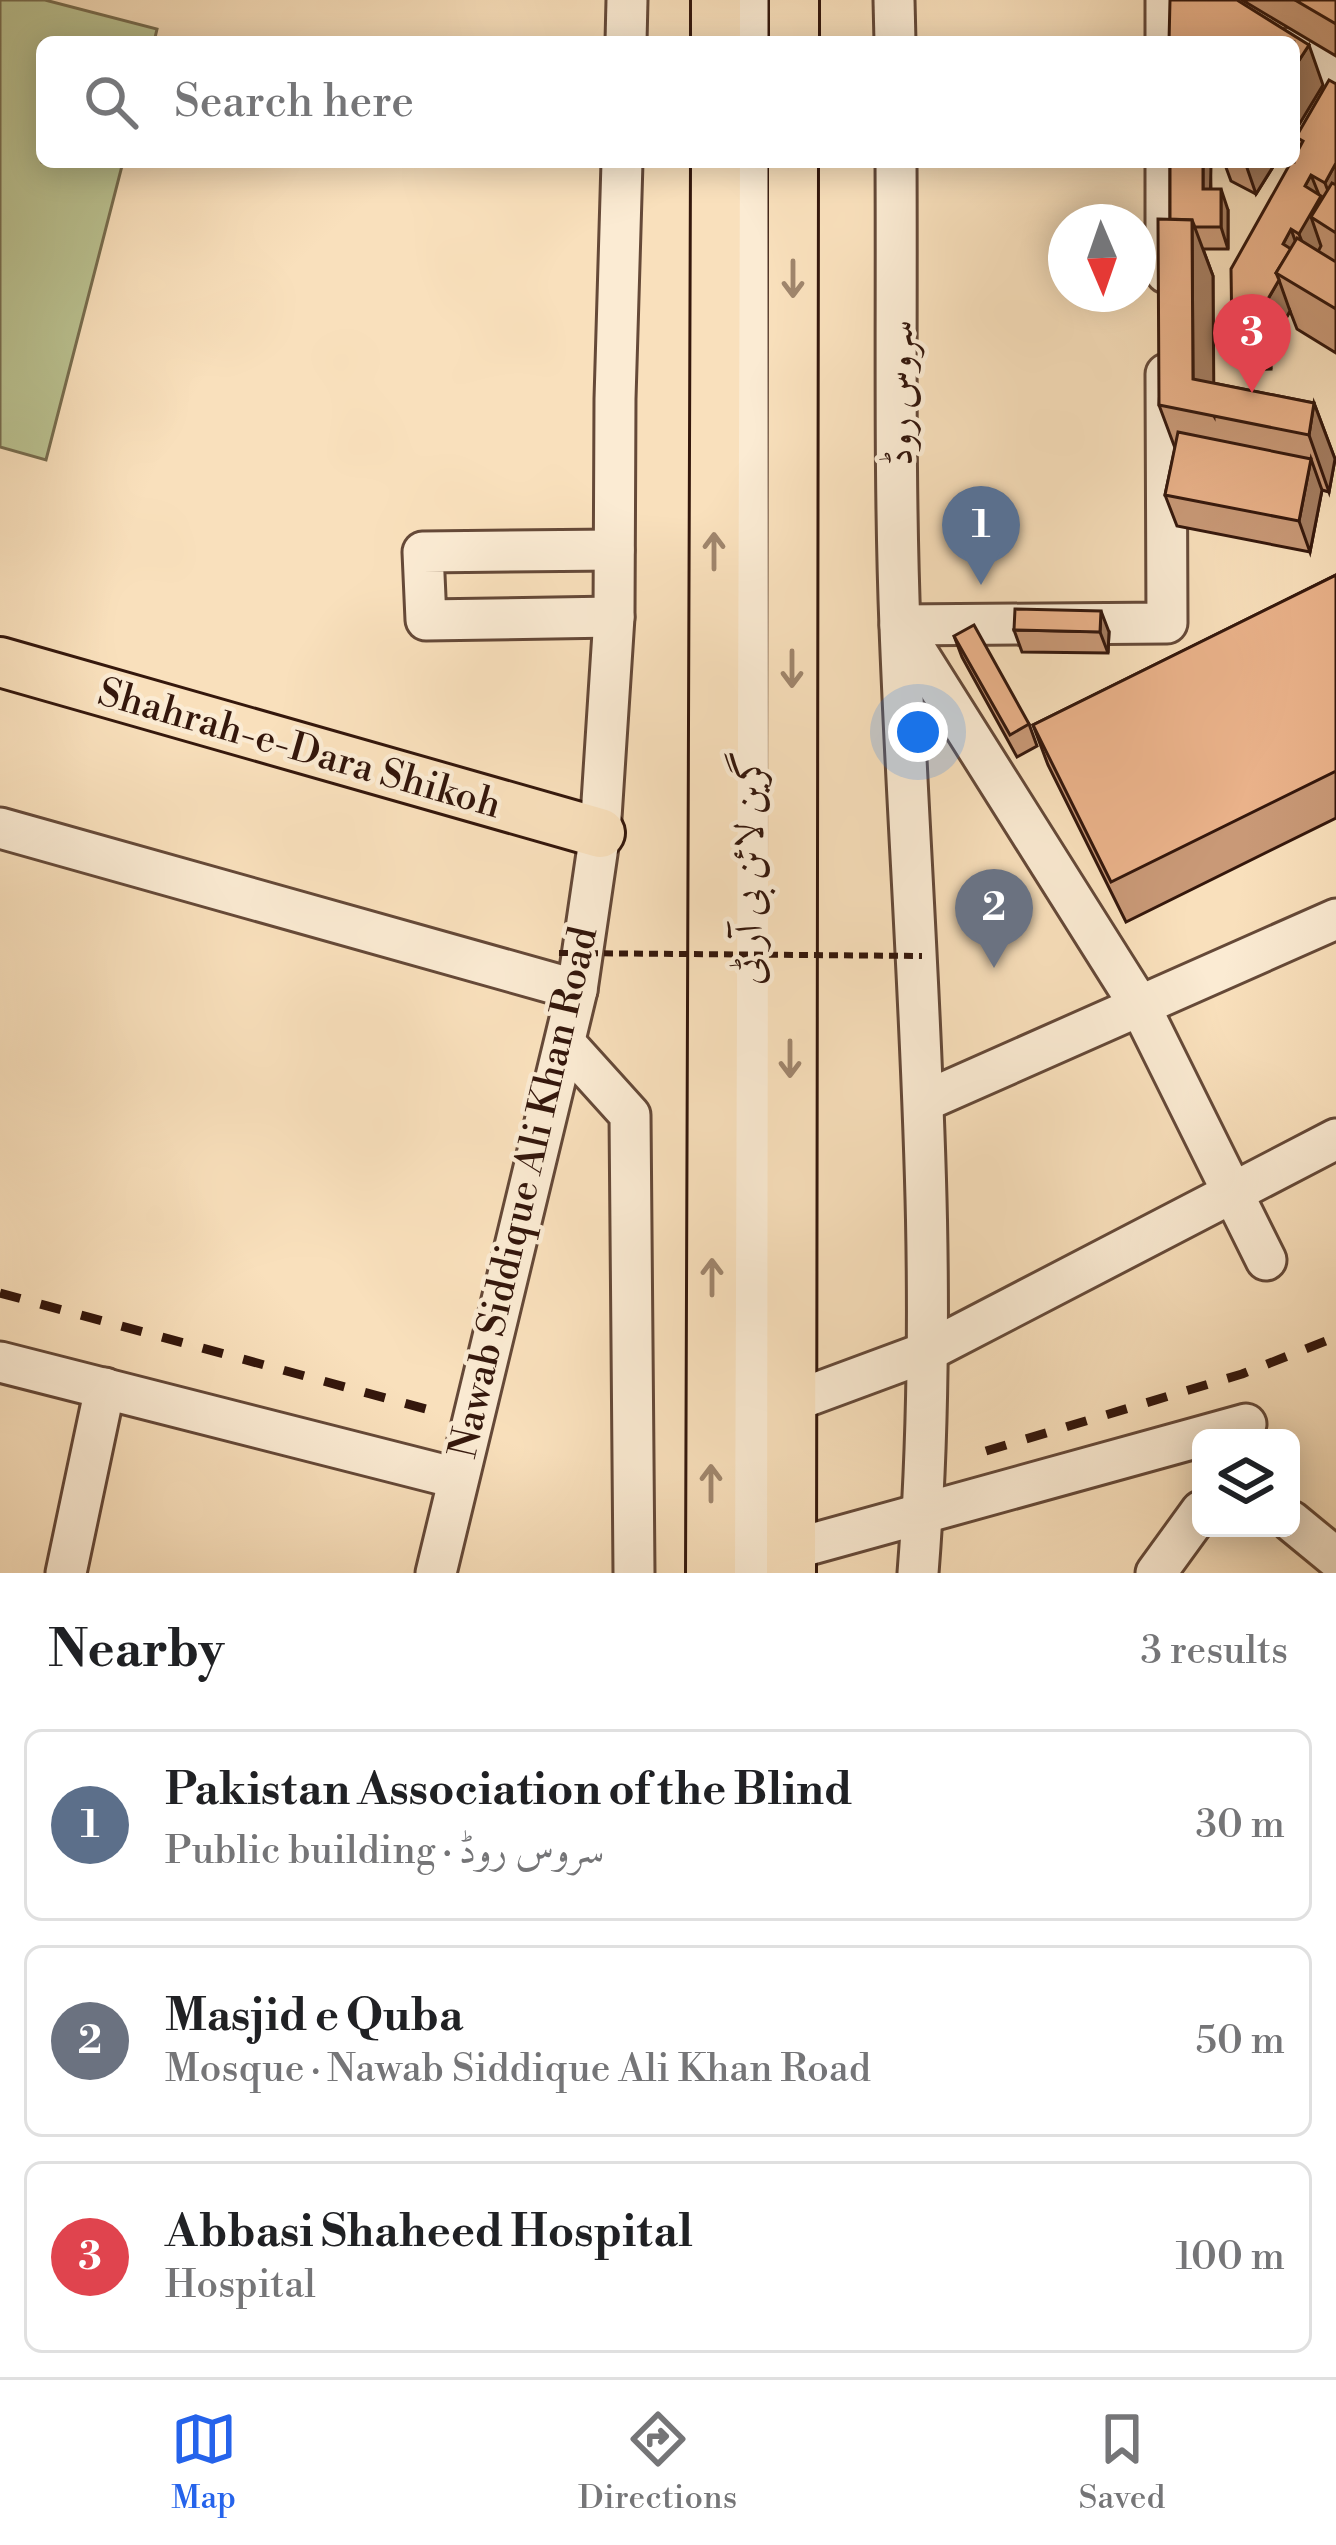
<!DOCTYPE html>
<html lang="en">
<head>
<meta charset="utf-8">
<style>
	:root { --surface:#fff; --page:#f2f2f2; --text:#202124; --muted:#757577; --line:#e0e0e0; --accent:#2563eb }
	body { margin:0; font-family:"Libre Bodoni",Amiri,serif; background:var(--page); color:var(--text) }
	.controls { position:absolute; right:36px; bottom:36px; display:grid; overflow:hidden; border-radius:18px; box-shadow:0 6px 30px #0003 }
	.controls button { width:108px; height:108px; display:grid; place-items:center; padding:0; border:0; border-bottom:3px solid var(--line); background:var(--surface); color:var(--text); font:60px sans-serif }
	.compass { position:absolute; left:1048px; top:204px; width:108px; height:108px; border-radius:50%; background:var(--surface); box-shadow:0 6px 30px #0003; rotate:178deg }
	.you { position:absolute; left:918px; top:732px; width:42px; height:42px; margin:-30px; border:9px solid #fff; border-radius:50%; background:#1a73e8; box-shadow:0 0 0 18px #1a73e833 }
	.badge { display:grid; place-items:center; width:78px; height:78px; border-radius:50%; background:var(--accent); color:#fff; font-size:39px; font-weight:700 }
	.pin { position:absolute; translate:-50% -99px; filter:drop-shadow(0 3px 6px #0008) }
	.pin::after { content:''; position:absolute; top:63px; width:42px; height:36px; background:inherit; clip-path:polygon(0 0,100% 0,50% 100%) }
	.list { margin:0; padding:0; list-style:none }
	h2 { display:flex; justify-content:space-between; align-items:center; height:156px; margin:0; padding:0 48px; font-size:51px }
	h2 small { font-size:39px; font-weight:400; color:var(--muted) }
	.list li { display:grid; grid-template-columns:78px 1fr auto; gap:36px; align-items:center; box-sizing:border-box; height:192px; margin:0 24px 24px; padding:0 24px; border:3px solid var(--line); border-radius:18px }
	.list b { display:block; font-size:45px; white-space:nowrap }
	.list p { margin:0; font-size:39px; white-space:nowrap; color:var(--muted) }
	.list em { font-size:39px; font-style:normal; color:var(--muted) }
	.icon { flex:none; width:66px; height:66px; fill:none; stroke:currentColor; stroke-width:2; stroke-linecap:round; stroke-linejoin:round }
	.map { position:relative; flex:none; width:1336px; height:1573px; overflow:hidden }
	.search { position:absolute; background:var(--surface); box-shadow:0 6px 30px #0003; left:36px; right:36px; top:36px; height:132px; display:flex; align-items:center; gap:30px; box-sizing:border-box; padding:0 42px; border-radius:18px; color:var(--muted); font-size:45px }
	.sheet { height:804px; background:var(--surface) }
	nav { display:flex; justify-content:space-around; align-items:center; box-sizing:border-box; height:168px; border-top:3px solid var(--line); background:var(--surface); font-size:33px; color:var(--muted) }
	nav a { display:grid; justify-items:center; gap:6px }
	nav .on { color:var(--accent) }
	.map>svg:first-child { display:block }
</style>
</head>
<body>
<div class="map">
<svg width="1336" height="1573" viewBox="0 0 1336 1573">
	<rect width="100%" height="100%" fill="#f9e0bc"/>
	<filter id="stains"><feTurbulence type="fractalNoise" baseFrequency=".00167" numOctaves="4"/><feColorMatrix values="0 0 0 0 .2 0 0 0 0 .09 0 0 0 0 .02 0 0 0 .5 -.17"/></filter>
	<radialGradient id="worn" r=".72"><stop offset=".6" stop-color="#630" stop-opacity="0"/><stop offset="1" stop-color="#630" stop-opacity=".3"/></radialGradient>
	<path fill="#bbc392" stroke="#786d4f" stroke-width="3" d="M0,0H45L157,29L154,42H42V162H123L46,460L0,447Z"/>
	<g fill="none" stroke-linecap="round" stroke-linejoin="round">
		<defs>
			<g id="minor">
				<path d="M748,0V42"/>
				<path d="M894,0L895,42"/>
				<path d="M1166,0V42"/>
				<path d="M626,42L627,0"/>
				<path d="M1294,47L1336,73"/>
				<path d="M748,162L749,1573"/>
				<path d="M896,162C897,317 894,472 900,627C912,942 943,1257 918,1573"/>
				<path d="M1166,162V273"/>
				<path d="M614,617L426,620L423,552L614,550"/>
				<path d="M900,625L1167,623L1166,374"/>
				<path d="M903,630L1141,1008L1266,1260"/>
				<path d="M0,828L577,990"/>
				<path d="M565,1043L630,1115L634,1573"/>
				<path d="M925,1101L1336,919"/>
				<path d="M0,1362L456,1478"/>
				<path d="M789,1403L924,1353L1336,1139"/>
				<path d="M1291,1521L1336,1558"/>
				<path d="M790,1550L1246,1424"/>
				<path d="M66,1573L105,1388"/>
				<path d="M436,1573L577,990L600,833L614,617L615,399L622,162"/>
				<path d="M1156,1573L1201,1511"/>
			</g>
			<g id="major">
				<path d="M716,42V0"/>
				<path d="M794,42V0"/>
				<path d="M0,662L600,833"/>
				<path d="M711,1573L716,162"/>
				<path d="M791,1573L793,162"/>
			</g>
		</defs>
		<use href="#minor" stroke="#654938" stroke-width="45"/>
		<use href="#major" stroke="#34170c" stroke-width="54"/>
		<use href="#minor" stroke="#fbebd3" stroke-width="39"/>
		<use href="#major" stroke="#f9e0bc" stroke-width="48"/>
		<g stroke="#34170c" stroke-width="9" stroke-dasharray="21 21" stroke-linecap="butt">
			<path d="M0,1293L437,1412"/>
			<path d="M986,1451L1242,1374L1336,1337"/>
		</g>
		<path stroke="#34170c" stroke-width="6" stroke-dasharray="9 6" stroke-linecap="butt" d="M559,953L922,956"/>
	</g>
	<g fill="#c99977" stroke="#34170c" stroke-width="3">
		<path d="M1242,0H1336V56Z"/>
		<path d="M1336,84V353L1297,329L1290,311L1270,347L1271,369L1244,370L1232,339L1300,147L1296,137Z"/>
		<path d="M1170,162H1210L1211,189L1228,210V249H1203L1213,276V383L1314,403L1335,459L1329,492L1322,490L1310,552L1177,526L1165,495L1175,448L1159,405L1170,219Z"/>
		<path d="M1224,162H1276L1256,194L1231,181Z"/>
		<path d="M1336,575V818L1126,922L1048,765L1033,725Z"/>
		<path d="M1014,630L1109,632L1108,653L1022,652Z"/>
		<path d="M954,636L1029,724L1037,746L1017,757L962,657Z"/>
	</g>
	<g fill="#a47d61" stroke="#34170c" stroke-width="3">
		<path d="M1309,45L1323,85L1294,133V68Z"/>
		<path d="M1203,162H1210L1211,165L1210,210L1203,189Z"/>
		<path d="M1245,162H1276L1256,194Z"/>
		<path d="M1336,163V212L1325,183Z"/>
		<path d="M1311,175L1332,227L1311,217L1321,246L1311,265L1299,234L1305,186Z"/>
		<path d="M1221,189L1228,210V249L1221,227Z"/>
		<path d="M1192,220L1213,276L1214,416L1193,379Z"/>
		<path d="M1291,229L1302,260L1283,244Z"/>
		<path d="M1279,280L1290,311L1270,347L1271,369L1259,338L1258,316Z"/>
		<path d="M1314,403L1335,459L1329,492L1309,435Z"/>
		<path d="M1311,459L1322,490L1310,552L1299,521Z"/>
		<path d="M1101,611L1109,632L1108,653L1100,632Z"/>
	</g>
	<g fill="#eab28a" stroke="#34170c" stroke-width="3">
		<path d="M1170,0H1237L1309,45L1294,68V42H1169Z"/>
		<path d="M1295,0H1336V24Z"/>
		<path d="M1329,80L1336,84V163L1325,183L1311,175L1305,186L1321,196L1299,234L1291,229L1283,244L1291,249L1276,273L1279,280L1258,316L1259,338L1232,339L1231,269L1291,162H1294V158L1303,141L1296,137Z"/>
		<path d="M1170,162H1203V189H1221V227H1195L1192,220L1170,219Z"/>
		<path d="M1332,183L1336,185V233L1311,217Z"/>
		<path d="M1158,219L1192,220L1193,379L1314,403L1309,435L1159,405Z"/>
		<path d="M1297,238L1336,262V309L1276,273Z"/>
		<path d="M1178,432L1311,459L1299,521L1165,495Z"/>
		<path d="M1336,575V771L1111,882L1033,725Z"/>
		<path d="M1015,609L1101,611L1100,632L1014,630Z"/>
		<path d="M974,625L1029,724L1010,735L954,636Z"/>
	</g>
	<defs><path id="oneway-shaft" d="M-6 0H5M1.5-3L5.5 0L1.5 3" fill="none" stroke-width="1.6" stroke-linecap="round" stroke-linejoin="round" transform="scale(3)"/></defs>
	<g stroke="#a0866d">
		<use href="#oneway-shaft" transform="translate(793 279) rotate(90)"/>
		<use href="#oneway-shaft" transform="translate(714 551) rotate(-90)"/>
		<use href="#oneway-shaft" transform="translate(792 669) rotate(90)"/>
		<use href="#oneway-shaft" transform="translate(790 1059) rotate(90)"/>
		<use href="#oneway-shaft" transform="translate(712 1277) rotate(-90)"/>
		<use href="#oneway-shaft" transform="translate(711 1483) rotate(-90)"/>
	</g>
	<g text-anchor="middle" stroke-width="9" stroke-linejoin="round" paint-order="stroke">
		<g font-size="39" fill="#34170c" stroke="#fbebd3">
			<text transform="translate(898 393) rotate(-90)" y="14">سروس روڈ</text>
			<text transform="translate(300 747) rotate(16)" y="14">Shahrah-e-Dara Shikoh</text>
			<text transform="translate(748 868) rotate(-90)" y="14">گرین لائن بی آر ٹی</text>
			<text transform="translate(522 1192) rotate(-77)" y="14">Nawab Siddique Ali Khan Road</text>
		</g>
	</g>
	<rect width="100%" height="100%" filter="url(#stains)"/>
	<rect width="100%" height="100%" fill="url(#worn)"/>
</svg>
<div class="controls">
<button><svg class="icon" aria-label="layers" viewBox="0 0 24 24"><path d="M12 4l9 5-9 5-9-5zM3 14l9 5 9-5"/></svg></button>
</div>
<svg class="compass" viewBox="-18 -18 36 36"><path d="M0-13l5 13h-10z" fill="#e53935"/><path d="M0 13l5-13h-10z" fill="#757577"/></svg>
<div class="you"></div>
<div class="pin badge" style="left:981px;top:585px;background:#5c6f8a">1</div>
<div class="pin badge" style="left:994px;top:968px;background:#6b7280">2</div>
<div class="pin badge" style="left:1252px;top:393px;background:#e0444e">3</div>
<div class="search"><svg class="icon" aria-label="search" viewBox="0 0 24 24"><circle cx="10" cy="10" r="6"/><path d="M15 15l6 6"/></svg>Search here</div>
</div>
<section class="sheet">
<h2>Nearby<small>3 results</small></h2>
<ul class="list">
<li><span class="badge" style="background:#5c6f8a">1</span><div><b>Pakistan Association of the Blind</b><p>Public building · سروس روڈ</p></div><em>30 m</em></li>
<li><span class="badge" style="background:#6b7280">2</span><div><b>Masjid e Quba</b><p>Mosque · Nawab Siddique Ali Khan Road</p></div><em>50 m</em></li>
<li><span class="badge" style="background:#e0444e">3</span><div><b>Abbasi Shaheed Hospital</b><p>Hospital</p></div><em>100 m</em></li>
</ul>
</section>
<nav>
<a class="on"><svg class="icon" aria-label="map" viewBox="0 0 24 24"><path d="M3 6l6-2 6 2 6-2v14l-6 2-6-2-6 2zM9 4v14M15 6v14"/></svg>Map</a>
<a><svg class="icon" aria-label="directions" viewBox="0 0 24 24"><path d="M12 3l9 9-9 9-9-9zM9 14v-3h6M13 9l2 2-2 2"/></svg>Directions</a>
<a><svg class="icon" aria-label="saved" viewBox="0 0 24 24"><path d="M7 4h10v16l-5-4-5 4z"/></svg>Saved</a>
</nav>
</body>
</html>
